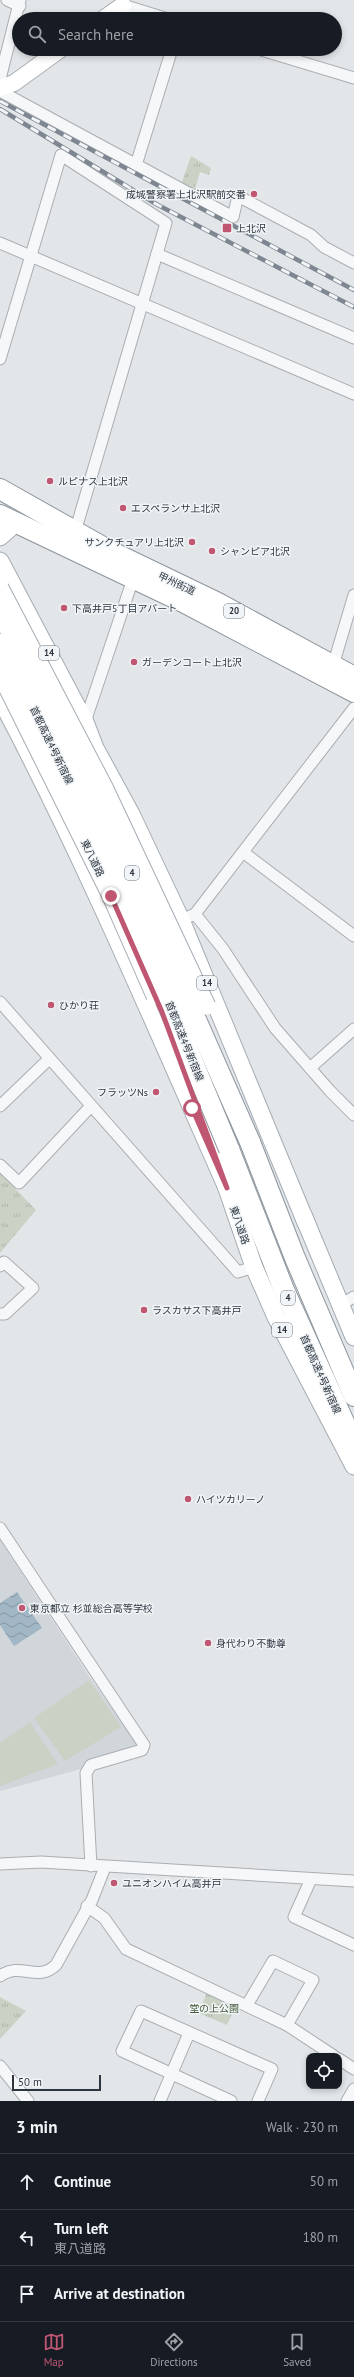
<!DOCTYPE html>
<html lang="en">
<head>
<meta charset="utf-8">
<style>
	:root { --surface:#171b24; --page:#20242c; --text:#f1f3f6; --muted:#9ea1a6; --line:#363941; --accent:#bf5772 }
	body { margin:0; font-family:"PT Sans","Noto Sans JP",sans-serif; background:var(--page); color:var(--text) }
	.controls { position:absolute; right:12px; bottom:12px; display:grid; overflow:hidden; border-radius:8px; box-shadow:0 2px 6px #0003 }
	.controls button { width:36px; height:36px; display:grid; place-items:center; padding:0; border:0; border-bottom:1px solid var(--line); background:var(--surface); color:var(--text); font:20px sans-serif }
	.scale { position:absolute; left:12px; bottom:10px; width:89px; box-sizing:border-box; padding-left:4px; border:2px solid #2d3640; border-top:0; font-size:11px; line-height:14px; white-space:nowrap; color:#2d3640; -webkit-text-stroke:3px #f2f5f7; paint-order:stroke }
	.stop { position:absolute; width:12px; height:12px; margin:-9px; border:3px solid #bf5772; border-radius:50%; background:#fff }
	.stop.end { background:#bf5772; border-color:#fff; box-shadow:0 1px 4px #0008 }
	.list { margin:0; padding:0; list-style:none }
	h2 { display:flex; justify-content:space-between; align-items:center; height:52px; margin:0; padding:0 16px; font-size:17px }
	h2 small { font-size:13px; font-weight:400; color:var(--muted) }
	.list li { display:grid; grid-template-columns:26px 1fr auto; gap:12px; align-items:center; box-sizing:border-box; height:56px; padding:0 16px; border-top:1px solid var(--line) }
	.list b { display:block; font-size:15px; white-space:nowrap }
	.list p { margin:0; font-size:13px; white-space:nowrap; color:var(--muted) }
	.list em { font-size:13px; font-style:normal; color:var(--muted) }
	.icon { flex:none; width:22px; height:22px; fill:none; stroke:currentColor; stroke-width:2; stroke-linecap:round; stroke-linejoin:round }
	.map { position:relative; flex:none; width:354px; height:2101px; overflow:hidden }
	.search { position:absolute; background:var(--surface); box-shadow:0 2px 6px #0003; left:12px; right:12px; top:12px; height:44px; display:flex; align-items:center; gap:10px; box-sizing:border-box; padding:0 14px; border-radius:22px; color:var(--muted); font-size:15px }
	.sheet { height:220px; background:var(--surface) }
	nav { display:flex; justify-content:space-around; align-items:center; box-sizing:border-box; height:56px; border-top:1px solid var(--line); background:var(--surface); font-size:11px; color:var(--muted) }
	nav a { display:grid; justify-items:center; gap:2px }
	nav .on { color:var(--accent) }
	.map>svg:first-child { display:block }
</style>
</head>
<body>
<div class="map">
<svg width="354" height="2101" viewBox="0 0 354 2101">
	<defs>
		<pattern id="grass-tufts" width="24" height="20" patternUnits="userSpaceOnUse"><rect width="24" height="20" fill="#cad2c5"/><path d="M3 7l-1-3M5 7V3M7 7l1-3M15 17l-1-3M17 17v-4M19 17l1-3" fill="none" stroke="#aeb5aa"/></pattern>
		<pattern id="water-waves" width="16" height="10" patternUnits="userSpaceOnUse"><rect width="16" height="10" fill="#a2b7c5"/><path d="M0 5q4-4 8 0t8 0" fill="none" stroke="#8496a1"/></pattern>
	</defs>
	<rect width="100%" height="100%" fill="#e3e6e9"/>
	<path fill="#d1d6db" d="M0,1540L89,1676L137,1744L136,1748L85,1768L0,1791Z"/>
	<g fill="url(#grass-tufts)">
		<path d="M191,156L211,168L209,175L200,172L194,192L181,185Z"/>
		<path d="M0,1173L36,1210L0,1253Z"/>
		<path d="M207,1992L236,2005L227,2025L199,2013Z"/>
		<path d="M0,1997L26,2011L0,2039Z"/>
	</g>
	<g fill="#cad2c5">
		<path d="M89,1680L121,1727L65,1761L34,1718Z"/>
		<path d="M30,1722L58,1764L0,1786V1743Z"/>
	</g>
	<path fill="url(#water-waves)" d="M17,1592L42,1628L14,1646L0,1625V1603Z"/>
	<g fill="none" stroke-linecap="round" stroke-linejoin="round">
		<defs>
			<g id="street">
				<path d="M7,0L20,6"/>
				<path d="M123,5L168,19"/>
				<path d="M258,49L354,78"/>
				<path d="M0,79L20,0"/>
				<path d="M0,91L233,217L238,196L311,235L324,247L354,263"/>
				<path d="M136,165L172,49"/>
				<path d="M0,243L354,394"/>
				<path d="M157,254L354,338"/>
				<path d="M0,359L61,155L166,223L75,532"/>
				<path d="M332,669L354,595"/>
				<path d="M85,722L133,579"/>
				<path d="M243,852L354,936"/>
				<path d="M195,914L223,949L275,1028L330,1091L354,1115"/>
				<path d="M181,920L195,914L354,708"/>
				<path d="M0,1002L238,1272L254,1267"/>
				<path d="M310,1068L354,1029"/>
				<path d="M0,1106L49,1059"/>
				<path d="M0,1165L19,1183L91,1106"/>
				<path d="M0,1266L4,1262L33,1288L5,1314H0"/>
				<path d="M340,1305L354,1297"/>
				<path d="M0,1528L144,1745L142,1750L91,1765L86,1773L91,1866"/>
				<path d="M0,1864L41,1862L354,1881"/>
				<path d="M311,1879L294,1917L354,1945"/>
				<path d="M87,1906L104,1918L126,1949L287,2025L334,2056"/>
				<path d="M0,1976C21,1961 37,1983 56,1965L92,1900L105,1867"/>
				<path d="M247,2005L273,1961L313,1980L287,2025"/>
				<path d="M339,2059L354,2069"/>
				<path d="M0,2066L28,2101"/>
				<path d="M160,2101L189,2033"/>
				<path d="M231,2101L122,2051L141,2011L272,2069L258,2101"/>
				<path d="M347,2101L354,2089"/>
			</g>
			<g id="secondary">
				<path d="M103,19L123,5"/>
				<path d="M0,88L14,83L61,49"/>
			</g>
			<g id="primary">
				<path d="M0,537L17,522"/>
				<path d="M0,561L85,722L95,748L131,814L181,920L307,1225"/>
				<path d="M0,698C84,857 154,1023 227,1188"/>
				<path d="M223,1177L254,1267L276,1317L354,1466"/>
				<path d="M303,1215L354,1337"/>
			</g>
			<g id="highway">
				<path d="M0,489L110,551L218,603L354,677"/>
				<path d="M0,515L183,602L354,692"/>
				<path d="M250,1142L295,1258L354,1396"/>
				<path d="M229,1149L284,1290L354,1444"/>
			</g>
		</defs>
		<use href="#street" stroke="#a9aeb3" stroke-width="13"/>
		<use href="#secondary" stroke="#a9aeb3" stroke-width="18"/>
		<use href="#primary" stroke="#a4acb4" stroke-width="19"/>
		<use href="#highway" stroke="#8c959e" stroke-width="22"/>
		<use href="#street" stroke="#f5f7f8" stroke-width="11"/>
		<use href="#secondary" stroke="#fff" stroke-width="16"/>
		<use href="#primary" stroke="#fff" stroke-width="17"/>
		<use href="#highway" stroke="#fff" stroke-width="20"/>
		<defs>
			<g id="rail">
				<path d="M0,101L354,290"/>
				<path d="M0,109L156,204L354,307"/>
			</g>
		</defs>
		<use href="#rail" stroke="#7e8791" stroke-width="4.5"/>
		<use href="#rail" stroke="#f2f5f7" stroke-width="3" stroke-dasharray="9" stroke-linecap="butt"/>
		<defs>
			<g id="primary-bridge">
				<path d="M0,588L105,789L207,1006"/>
				<path d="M0,673L111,896L155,996"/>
			</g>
			<g id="highway-bridge">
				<path d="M0,610L130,870L250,1142"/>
				<path d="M0,644L116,877L229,1149"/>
			</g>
		</defs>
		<use href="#primary-bridge" stroke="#a4acb4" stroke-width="19" stroke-linecap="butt"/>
		<use href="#highway-bridge" stroke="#8c959e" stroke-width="22" stroke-linecap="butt"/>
		<use href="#primary-bridge" stroke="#fff" stroke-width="17"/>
		<use href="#highway-bridge" stroke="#fff" stroke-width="20"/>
	</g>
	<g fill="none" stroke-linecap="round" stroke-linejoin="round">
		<path stroke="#bf5772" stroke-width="5" d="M111,896L162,1012L227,1188L192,1108"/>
	</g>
	<g fill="#bf5772" stroke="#f2f5f7" stroke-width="1.5">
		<circle cx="254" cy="194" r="4"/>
		<rect x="222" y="223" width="10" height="10" rx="2"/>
		<circle cx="50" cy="481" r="4"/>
		<circle cx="123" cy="508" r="4"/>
		<circle cx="192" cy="542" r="4"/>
		<circle cx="212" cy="551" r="4"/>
		<circle cx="64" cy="608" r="4"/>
		<circle cx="134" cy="662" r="4"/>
		<circle cx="51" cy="1005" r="4"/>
		<circle cx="156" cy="1092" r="4"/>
		<circle cx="144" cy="1310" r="4"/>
		<circle cx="188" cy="1499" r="4"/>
		<circle cx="22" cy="1608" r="4"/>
		<circle cx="208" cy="1643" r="4"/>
		<circle cx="114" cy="1883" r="4"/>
	</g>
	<g text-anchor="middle" stroke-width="3" stroke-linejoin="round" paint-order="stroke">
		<g fill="#f2f5f7" stroke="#686f77" stroke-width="1">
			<rect x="224" y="604" width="20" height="14" rx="3"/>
			<rect x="39" y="646" width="20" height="14" rx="3"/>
			<rect x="125" y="866" width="14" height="14" rx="3"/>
			<rect x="197" y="976" width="20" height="14" rx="3"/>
			<rect x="281" y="1291" width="14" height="14" rx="3"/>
			<rect x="272" y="1323" width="20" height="14" rx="3"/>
		</g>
		<g font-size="9" font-weight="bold" fill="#2d3640">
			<text x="234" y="614">20</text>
			<text x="49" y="656">14</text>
			<text x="132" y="876">4</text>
			<text x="207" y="986">14</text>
			<text x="288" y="1301">4</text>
			<text x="282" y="1333">14</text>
		</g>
		<g font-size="10" fill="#2d3640" stroke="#f2f5f7" text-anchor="start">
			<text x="246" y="198" text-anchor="end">成城警察署上北沢駅前交番</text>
			<text x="236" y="232">上北沢</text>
			<text x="58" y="485">ルピナス上北沢</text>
			<text x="131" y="512">エスペランサ上北沢</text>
			<text x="184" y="546" text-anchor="end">サンクチュアリ上北沢</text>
			<text x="220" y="555">シャンピア北沢</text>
			<text x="72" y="612">下高井戸5丁目アパート</text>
			<text x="142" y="666">ガーデンコート上北沢</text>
			<text x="59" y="1009">ひかり荘</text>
			<text x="148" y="1096" text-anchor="end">フラッツNs</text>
			<text x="152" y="1314">ラスカサス下高井戸</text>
			<text x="196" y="1503">ハイツカリーノ</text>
			<text x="30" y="1612">東京都立 杉並総合高等学校</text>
			<text x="216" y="1647">身代わり不動尊</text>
			<text x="122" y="1887">ユニオンハイム高井戸</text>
		</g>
		<g font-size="10" fill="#2d3640" stroke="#f2f5f7">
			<text transform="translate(177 583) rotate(25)" y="4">甲州街道</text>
			<text transform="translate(52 745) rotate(64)" y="4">首都高速4号新宿線</text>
			<text transform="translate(93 858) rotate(64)" y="4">東八道路</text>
			<text transform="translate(185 1041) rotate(68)" y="4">首都高速4号新宿線</text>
			<text transform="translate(240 1225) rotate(71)" y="4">東八道路</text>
			<text transform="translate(321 1374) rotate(66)" y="4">首都高速4号新宿線</text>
		</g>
		<g font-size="10" fill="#455a3c" stroke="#f2f5f7">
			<text x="214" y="2012">堂の上公園</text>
		</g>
	</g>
</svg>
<div class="controls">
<button><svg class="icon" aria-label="locate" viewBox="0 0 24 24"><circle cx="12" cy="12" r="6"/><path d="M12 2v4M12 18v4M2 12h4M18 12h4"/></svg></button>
</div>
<div class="scale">50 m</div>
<div class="stop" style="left:192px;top:1108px"></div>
<div class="stop end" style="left:111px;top:896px"></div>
<div class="search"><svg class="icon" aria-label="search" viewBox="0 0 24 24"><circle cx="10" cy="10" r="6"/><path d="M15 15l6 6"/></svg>Search here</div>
</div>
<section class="sheet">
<h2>3 min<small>Walk · 230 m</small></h2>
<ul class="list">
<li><svg class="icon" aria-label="ahead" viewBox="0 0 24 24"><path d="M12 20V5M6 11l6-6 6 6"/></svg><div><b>Continue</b></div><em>50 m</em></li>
<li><svg class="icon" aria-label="left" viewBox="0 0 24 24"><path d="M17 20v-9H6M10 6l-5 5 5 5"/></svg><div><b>Turn left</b><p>東八道路</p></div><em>180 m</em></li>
<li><svg class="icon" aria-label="arrive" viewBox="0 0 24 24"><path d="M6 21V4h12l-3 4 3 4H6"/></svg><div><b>Arrive at destination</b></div></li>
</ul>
</section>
<nav>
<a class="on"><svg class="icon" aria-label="map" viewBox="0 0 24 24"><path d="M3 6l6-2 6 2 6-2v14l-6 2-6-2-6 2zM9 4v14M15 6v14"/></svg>Map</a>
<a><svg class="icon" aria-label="directions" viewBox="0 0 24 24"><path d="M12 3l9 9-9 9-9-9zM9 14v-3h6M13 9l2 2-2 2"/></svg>Directions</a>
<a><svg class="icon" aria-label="saved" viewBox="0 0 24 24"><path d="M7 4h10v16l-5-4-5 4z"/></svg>Saved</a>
</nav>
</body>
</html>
